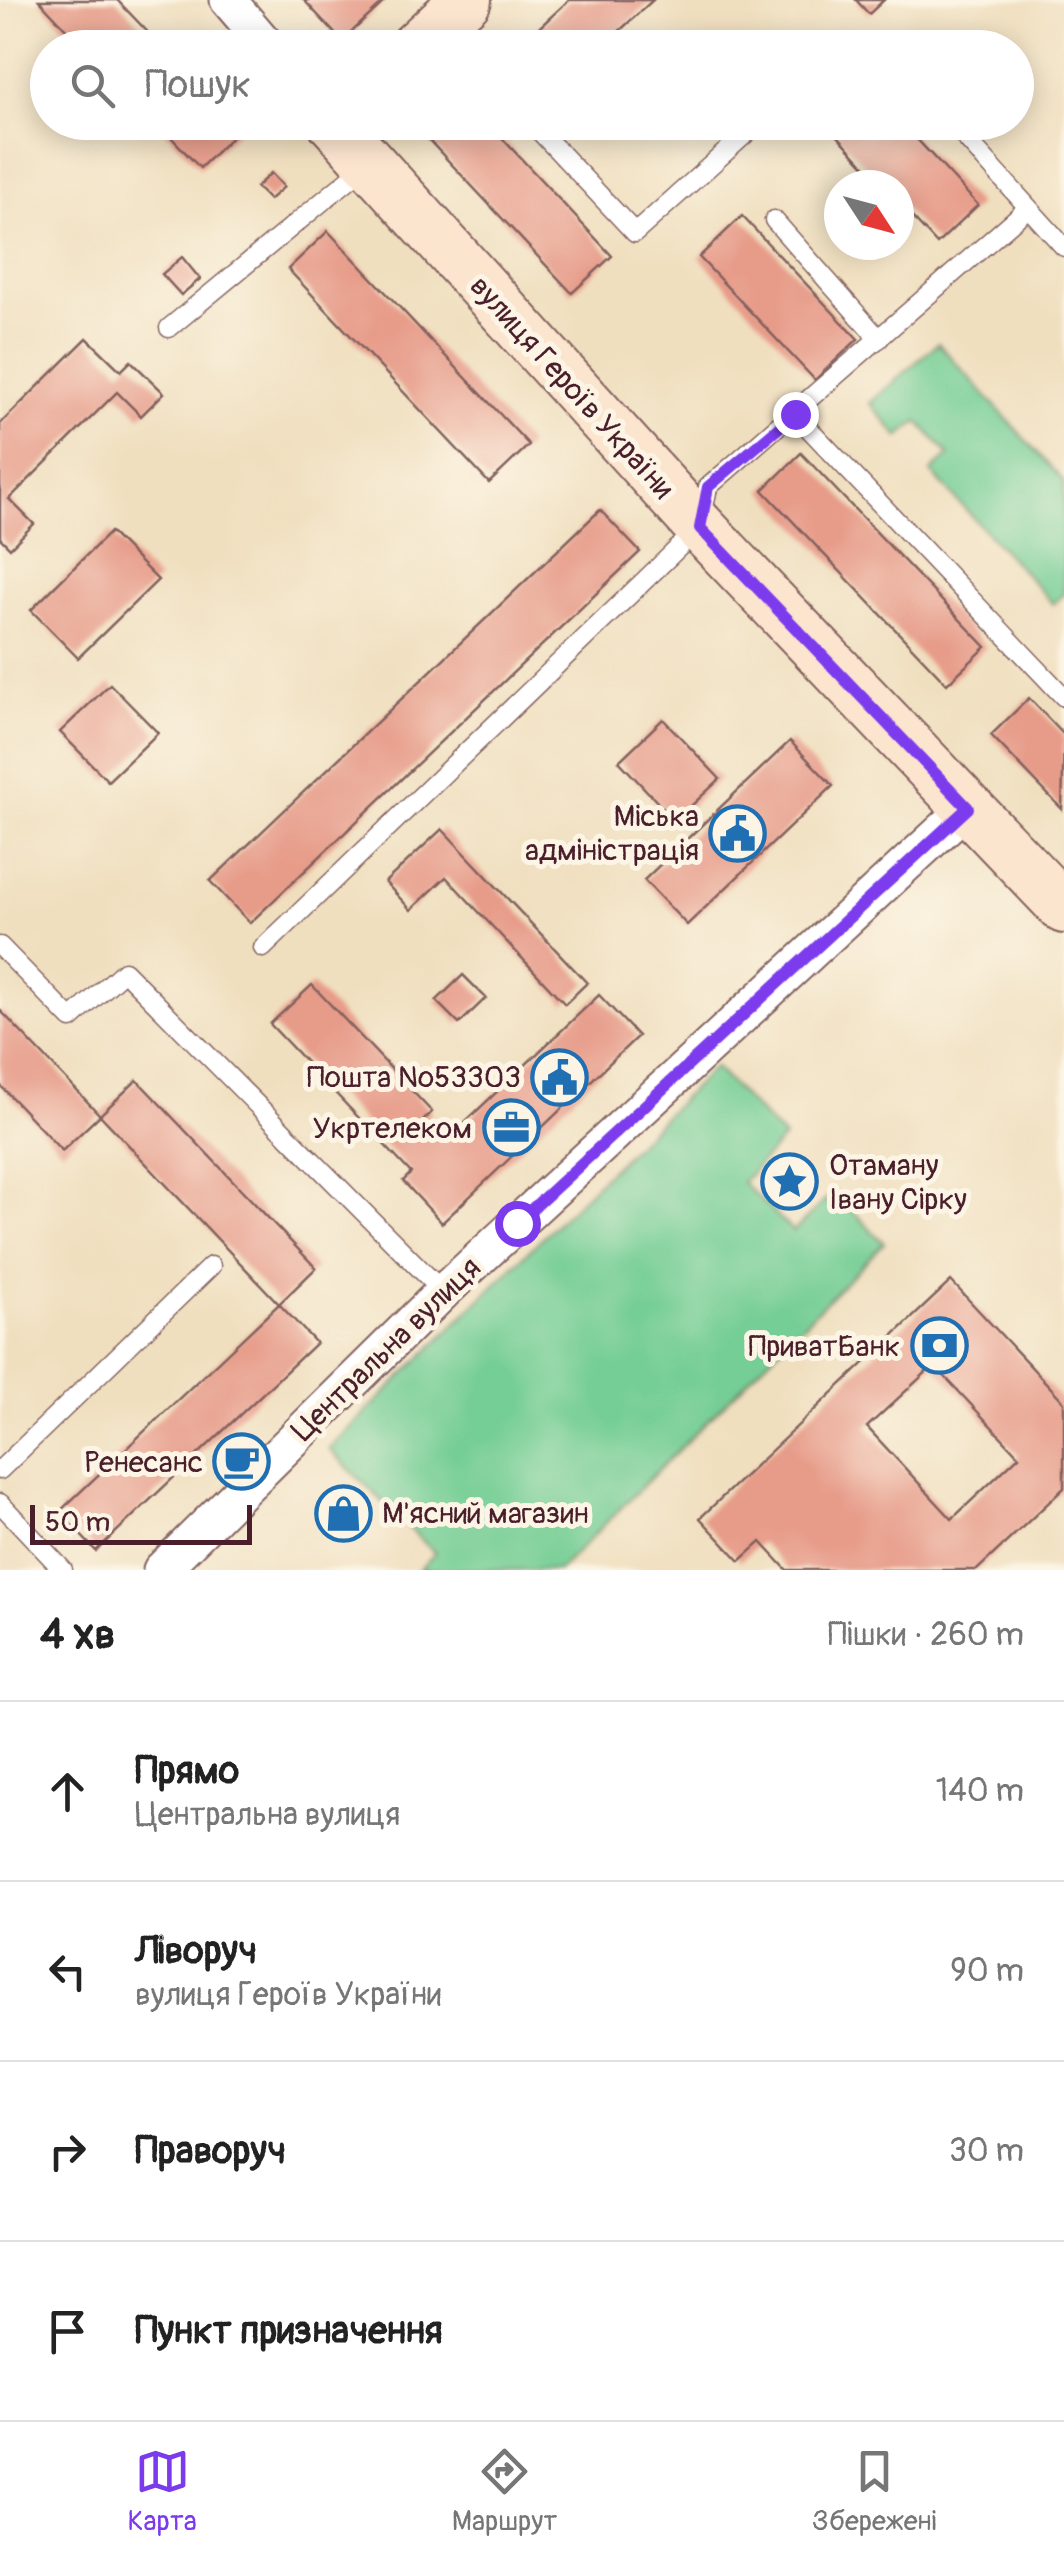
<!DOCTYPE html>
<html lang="uk">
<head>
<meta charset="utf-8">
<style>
	:root { --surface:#fff; --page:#f6f6f6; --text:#222; --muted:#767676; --line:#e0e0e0; --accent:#7c3aed }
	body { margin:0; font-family:Pangolin,sans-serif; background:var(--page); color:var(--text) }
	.compass { position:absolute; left:824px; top:170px; width:90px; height:90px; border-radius:50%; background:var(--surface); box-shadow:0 5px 25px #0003; rotate:126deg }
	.scale { position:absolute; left:30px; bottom:25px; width:222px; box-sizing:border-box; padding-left:10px; border:5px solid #4a1f2b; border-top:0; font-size:28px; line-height:35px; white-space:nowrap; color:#4a1f2b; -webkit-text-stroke:8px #fcf5e5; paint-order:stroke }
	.stop { position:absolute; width:30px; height:30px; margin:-22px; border:8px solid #7c3aed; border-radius:50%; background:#fff }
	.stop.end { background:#7c3aed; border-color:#fff; box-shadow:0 2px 10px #0008 }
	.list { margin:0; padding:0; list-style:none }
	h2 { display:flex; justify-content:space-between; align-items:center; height:130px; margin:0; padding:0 40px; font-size:42px }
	h2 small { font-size:32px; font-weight:400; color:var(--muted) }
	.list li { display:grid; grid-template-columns:65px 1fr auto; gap:30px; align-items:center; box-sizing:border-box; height:180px; padding:0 40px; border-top:2px solid var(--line) }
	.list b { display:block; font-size:38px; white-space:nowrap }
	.list p { margin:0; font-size:32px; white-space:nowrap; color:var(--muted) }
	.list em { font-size:32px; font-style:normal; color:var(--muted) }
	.icon { flex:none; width:55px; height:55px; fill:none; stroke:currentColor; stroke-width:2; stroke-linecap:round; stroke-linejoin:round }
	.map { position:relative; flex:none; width:1064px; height:1570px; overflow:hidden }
	.search { position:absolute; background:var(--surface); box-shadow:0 5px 25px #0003; left:30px; right:30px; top:30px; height:110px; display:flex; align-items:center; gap:25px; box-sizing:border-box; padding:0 35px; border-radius:55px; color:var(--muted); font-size:38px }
	.sheet { height:850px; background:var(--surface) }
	nav { display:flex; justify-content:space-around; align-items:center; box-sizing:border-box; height:140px; border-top:2px solid var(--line); background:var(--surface); font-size:28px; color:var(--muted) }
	nav a { display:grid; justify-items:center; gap:5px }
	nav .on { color:var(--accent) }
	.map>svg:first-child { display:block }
</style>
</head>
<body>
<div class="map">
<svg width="1064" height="1570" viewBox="0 0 1064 1570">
	<rect width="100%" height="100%" fill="#fcf5e5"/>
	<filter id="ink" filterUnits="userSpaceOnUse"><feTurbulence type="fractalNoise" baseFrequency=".01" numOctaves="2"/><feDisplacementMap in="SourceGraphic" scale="20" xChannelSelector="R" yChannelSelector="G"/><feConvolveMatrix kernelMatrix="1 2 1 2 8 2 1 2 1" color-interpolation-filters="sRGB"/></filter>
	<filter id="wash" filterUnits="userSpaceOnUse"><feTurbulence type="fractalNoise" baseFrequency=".0048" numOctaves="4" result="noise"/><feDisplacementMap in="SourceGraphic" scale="40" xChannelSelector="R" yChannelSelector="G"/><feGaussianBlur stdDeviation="2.25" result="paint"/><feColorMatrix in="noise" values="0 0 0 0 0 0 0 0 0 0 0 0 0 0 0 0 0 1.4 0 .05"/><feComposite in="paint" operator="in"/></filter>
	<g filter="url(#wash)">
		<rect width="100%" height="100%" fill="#f0dfbf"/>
		<g fill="#75ce95" stroke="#607660" stroke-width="2.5">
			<path d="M938,343L1064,482V594L1053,604L931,472L949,455L918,421L899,437L870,403Z"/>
			<path d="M714,1067L784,1138L742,1182L793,1232L834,1192L884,1243L559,1570H419L435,1553L329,1449Z"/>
		</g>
		<g id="blocks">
			<g fill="#e79b89" fill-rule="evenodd">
				<path d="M39,0H117L163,48H84Z"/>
				<path d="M304,0H386L342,41Z"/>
				<path d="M569,0H653L601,48H539L529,37Z"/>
				<path d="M856,0H884L869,14Z"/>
				<path d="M157,122H235L241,128L200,168Z"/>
				<path d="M412,122H487L612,256L572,293Z"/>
				<path d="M825,122H901L978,205L937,244L899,203V185H883Z"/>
				<path d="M271,173L284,187L269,200L256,187Z"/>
				<path d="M742,216L858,339L815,380L699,257Z"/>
				<path d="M328,231L529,445L489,483L288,269Z"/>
				<path d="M182,257L200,279L181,295L162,274Z"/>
				<path d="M87,338L121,371L131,361L164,393L141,416L117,392L9,499L34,524L10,548L0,538V424Z"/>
				<path d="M801,453L986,647L947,684L763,490Z"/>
				<path d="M600,510L640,552L250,923L210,881Z"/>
				<path d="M110,532L158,580L78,658L31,610Z"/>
				<path d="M110,684L158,733L108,781L60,732Z"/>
				<path d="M1029,698L1064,735L1062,809L991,735Z"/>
				<path d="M663,719L720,779L675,821L619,761Z"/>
				<path d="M790,741L833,786L687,925L644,880Z"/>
				<path d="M442,829L587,983L565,1004L446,877L411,910L385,882Z"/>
				<path d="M463,975L486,998L459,1024L436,1001Z"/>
				<path d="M312,985L432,1112L424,1120L445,1141L599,995L638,1036L442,1223L403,1181L411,1173L270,1024Z"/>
				<path d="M0,1010L100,1115L137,1080L316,1268L279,1304L100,1115L62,1151L0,1085Z"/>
				<path d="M951,1281L1064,1402V1488L977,1570H787L761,1542L740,1561L700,1518ZM934,1365L1019,1456L952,1519L867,1427Z"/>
				<path d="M279,1304L316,1343L96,1551L59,1512Z"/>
			</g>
		</g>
	</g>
	<g filter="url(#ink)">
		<use href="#blocks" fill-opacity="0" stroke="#84625f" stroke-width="2.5"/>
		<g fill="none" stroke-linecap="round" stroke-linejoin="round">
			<defs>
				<g id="lane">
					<path d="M531,122L635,233L759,122"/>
					<path d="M951,122L1064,247"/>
					<path d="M774,220L879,339"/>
					<path d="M169,328L369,163"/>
					<path d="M795,414L1064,697"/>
					<path d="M0,946L71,1019L124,971L443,1292"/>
					<path d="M263,948L700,527L708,487L1028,208"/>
					<path d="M0,1470L211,1266"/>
					<path d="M0,1503L63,1570"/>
				</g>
				<g id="street">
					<path d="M228,0L269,48"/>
					<path d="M161,1570L443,1292L968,807"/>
				</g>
				<g id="secondary">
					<path d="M414,48L466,0"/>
					<path d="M333,122L700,527L1064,908"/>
				</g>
			</defs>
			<use href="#lane" stroke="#84625f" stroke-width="21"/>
			<use href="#street" stroke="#84625f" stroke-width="39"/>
			<use href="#secondary" stroke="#84625f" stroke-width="54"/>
			<use href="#lane" stroke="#fff" stroke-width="18"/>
			<use href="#street" stroke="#fff" stroke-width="35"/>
			<use href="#secondary" stroke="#fce5cf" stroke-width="50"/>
		</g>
	</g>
	<g fill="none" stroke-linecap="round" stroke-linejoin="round" filter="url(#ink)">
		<path stroke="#7c3aed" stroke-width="12" d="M517,1223L968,808L700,528L708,487L795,414"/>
	</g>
	<defs>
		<symbol id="civic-ring" viewBox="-11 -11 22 22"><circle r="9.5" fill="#fcf5e5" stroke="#1f6fb2" stroke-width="1.5"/><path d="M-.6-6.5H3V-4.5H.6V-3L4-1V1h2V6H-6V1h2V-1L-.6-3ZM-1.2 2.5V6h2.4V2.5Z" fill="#1f6fb2"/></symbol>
		<symbol id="office-ring" viewBox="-11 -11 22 22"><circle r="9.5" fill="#fcf5e5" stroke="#1f6fb2" stroke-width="1.5"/><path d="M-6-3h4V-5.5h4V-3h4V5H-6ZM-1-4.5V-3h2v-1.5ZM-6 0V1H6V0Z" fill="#1f6fb2"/></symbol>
		<symbol id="sight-ring" viewBox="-11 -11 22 22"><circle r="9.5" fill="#fcf5e5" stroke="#1f6fb2" stroke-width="1.5"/><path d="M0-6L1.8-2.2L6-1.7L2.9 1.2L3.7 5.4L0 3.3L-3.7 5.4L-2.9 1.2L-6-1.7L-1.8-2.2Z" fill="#1f6fb2"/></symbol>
		<symbol id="bank-ring" viewBox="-11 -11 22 22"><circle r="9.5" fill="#fcf5e5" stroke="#1f6fb2" stroke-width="1.5"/><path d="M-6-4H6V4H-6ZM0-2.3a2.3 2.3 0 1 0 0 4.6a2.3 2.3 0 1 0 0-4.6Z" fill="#1f6fb2"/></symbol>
		<symbol id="cafe-ring" viewBox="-11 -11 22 22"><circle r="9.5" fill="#fcf5e5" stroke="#1f6fb2" stroke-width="1.5"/><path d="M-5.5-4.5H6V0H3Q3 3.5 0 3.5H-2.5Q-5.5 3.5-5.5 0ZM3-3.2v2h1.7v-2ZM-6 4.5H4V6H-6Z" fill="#1f6fb2"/></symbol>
		<symbol id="shop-ring" viewBox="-11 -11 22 22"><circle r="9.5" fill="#fcf5e5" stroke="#1f6fb2" stroke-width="1.5"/><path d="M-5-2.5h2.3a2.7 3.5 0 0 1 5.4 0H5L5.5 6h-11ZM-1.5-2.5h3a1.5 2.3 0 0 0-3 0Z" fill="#1f6fb2"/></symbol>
	</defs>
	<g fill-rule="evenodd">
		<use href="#civic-ring" x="706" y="802" width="63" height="63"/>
		<use href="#civic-ring" x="528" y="1046" width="63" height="63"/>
		<use href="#office-ring" x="480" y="1096" width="63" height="63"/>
		<use href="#sight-ring" x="758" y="1150" width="63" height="63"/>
		<use href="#bank-ring" x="908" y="1314" width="63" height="63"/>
		<use href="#cafe-ring" x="210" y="1430" width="63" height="63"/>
		<use href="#shop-ring" x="312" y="1482" width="63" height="63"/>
	</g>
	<g text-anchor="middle" stroke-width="10" stroke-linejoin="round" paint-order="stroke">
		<g font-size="30" fill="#4a1f2b" stroke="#fcf5e5">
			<text transform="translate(572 387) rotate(48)" y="10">вулиця Героїв України</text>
			<text transform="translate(386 1349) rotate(-44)" y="10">Центральна вулиця</text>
		</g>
		<g font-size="30" fill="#4a1f2b" stroke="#fcf5e5" text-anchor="end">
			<text x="699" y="826">Мiська<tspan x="699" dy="34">адмiнicтрацiя</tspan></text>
			<text x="521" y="1087">Пошта №53303</text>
			<text x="472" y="1138">Укртелеком</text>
			<text x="829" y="1175" text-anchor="start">Отаману<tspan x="829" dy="34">Iвану Сiрку</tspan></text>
			<text x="900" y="1356">ПриватБанк</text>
			<text x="203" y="1472">Ренесанс</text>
			<text x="382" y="1523" text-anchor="start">М'ясний магазин</text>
		</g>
	</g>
</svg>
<svg class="compass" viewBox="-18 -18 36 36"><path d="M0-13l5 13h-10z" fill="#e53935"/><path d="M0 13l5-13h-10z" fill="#767676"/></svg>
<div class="scale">50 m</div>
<div class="stop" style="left:517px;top:1223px"></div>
<div class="stop end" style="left:795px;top:414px"></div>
<div class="search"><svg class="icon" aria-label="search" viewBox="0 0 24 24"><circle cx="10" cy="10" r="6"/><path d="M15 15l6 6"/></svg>Пошук</div>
</div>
<section class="sheet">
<h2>4 хв<small>Пішки · 260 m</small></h2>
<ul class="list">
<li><svg class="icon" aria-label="ahead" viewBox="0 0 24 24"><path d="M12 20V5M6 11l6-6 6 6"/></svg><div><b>Прямо</b><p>Центральна вулиця</p></div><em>140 m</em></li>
<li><svg class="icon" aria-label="left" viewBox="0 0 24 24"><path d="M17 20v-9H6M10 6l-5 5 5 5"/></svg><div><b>Ліворуч</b><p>вулиця Героїв України</p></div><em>90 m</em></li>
<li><svg class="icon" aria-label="right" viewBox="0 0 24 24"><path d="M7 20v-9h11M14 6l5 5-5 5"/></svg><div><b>Праворуч</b></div><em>30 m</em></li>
<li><svg class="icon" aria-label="arrive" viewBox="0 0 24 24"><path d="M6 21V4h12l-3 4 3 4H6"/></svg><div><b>Пункт призначення</b></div></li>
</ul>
</section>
<nav>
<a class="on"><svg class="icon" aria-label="map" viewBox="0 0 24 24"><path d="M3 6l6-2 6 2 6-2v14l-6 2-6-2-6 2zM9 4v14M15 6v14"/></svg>Карта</a>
<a><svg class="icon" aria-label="directions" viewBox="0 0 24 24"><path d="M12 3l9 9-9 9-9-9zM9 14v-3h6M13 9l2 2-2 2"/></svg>Маршрут</a>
<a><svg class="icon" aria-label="saved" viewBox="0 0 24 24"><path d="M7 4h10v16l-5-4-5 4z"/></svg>Збережені</a>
</nav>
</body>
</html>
